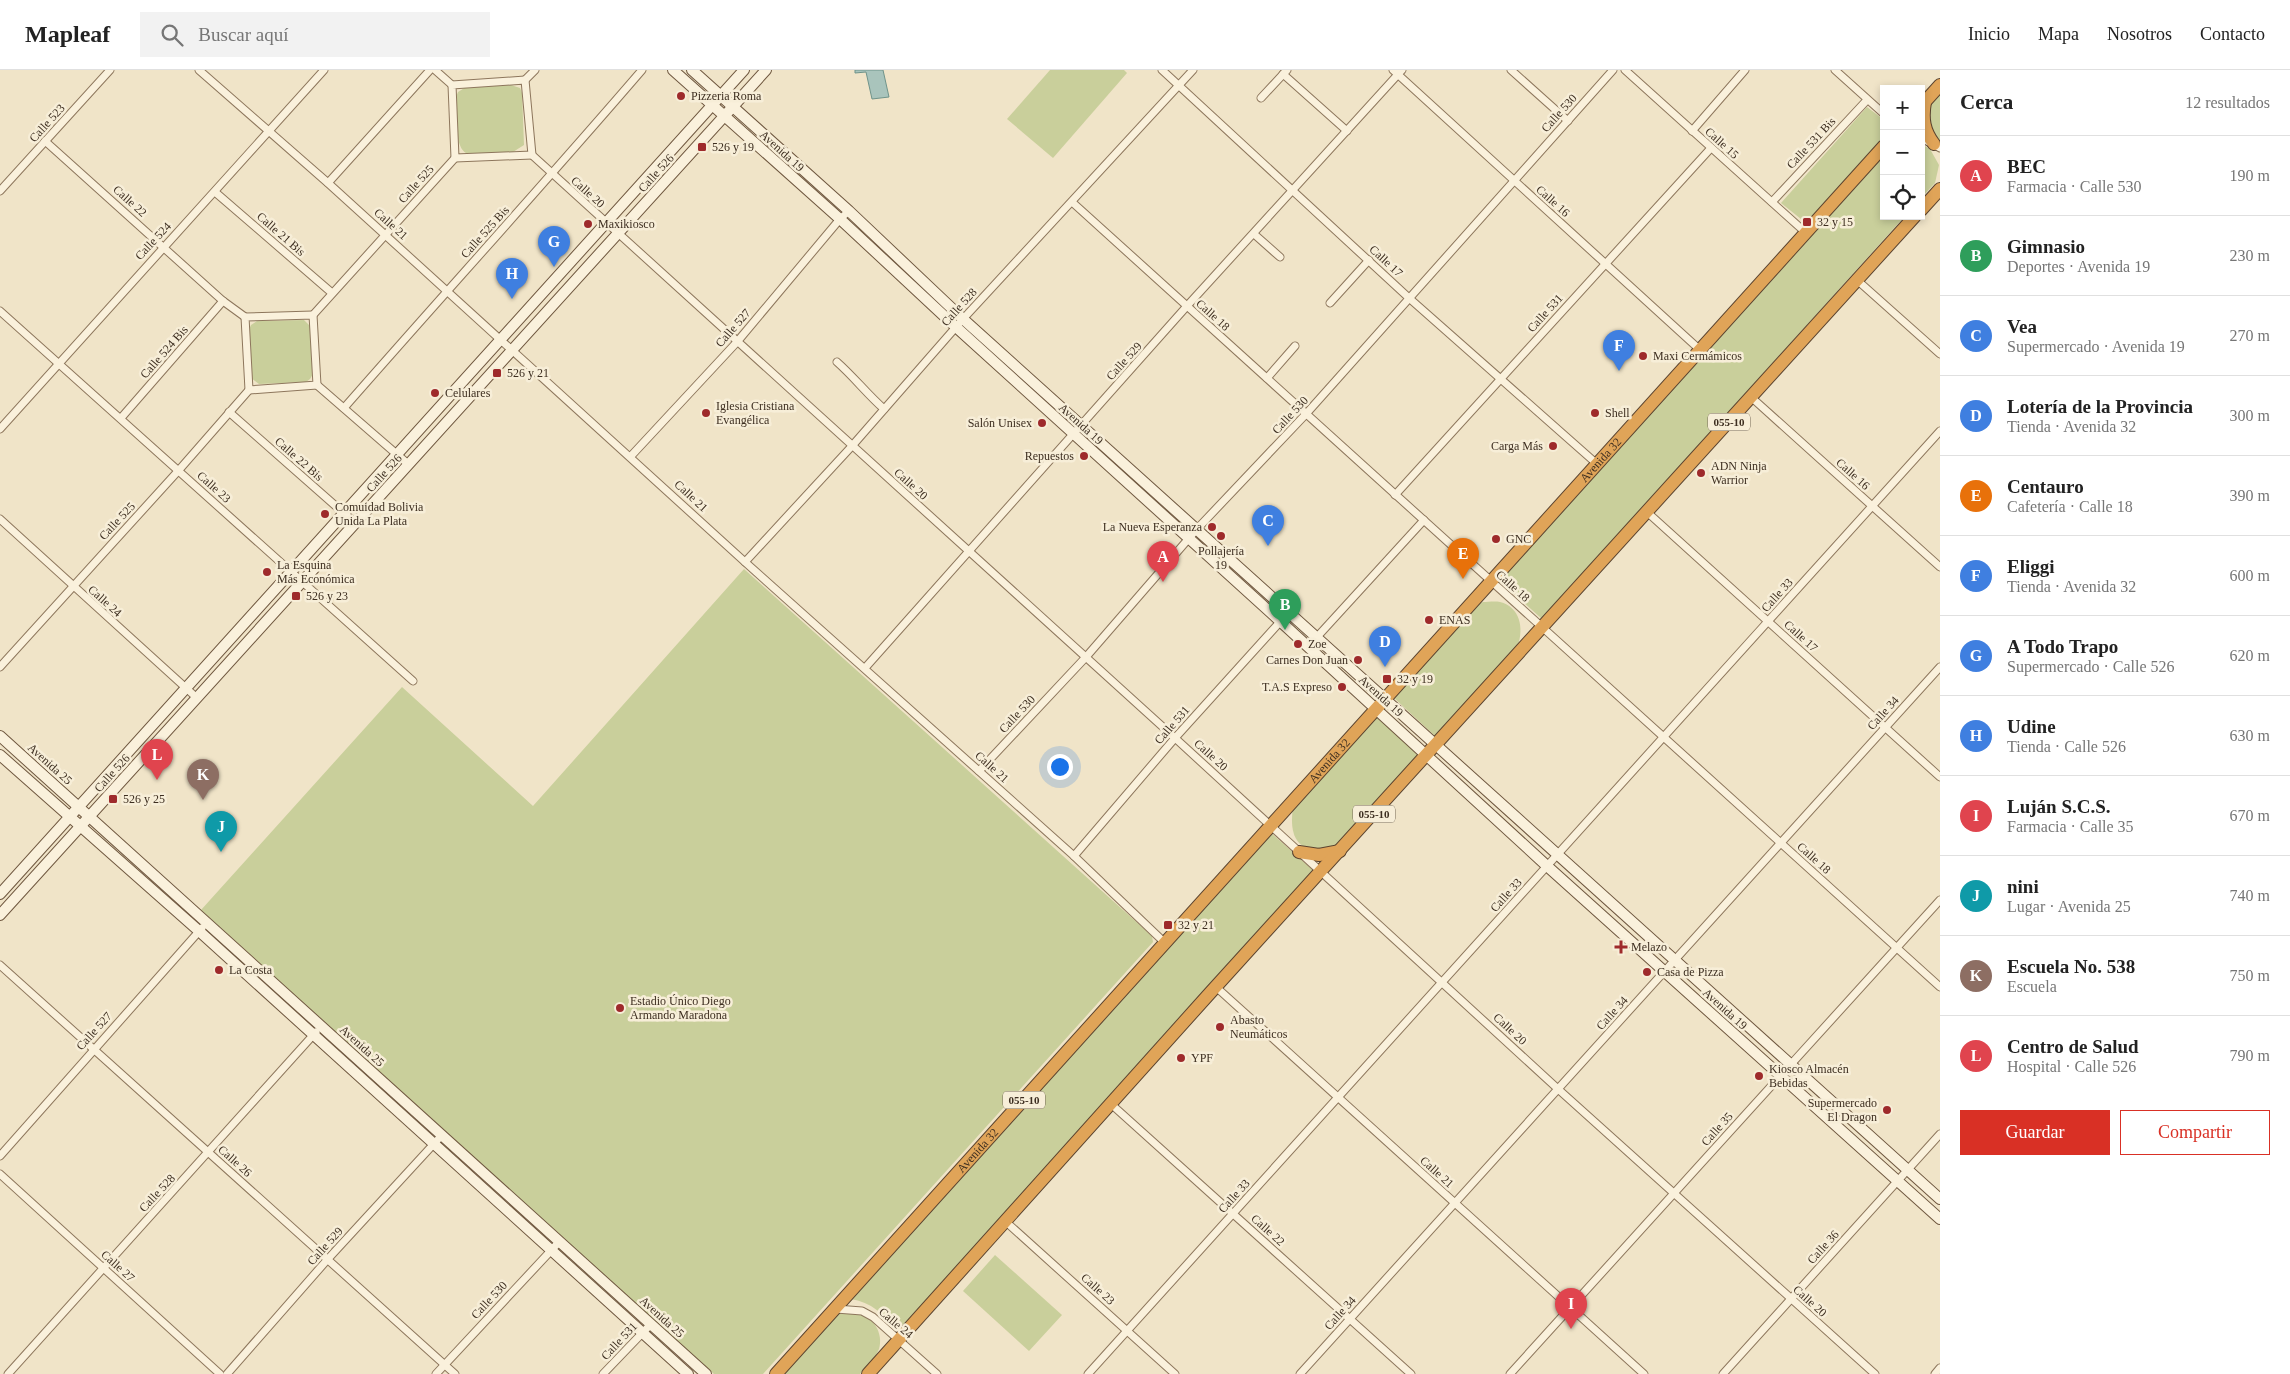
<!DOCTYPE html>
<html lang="es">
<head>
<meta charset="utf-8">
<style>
	:root { --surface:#fff; --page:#f2f2f2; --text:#222; --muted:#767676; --line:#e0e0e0; --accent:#d93025 }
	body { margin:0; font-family:"Times New Roman",serif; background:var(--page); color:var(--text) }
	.controls { position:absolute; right:15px; top:15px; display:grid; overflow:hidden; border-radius:0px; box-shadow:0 2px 8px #0003 }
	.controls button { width:45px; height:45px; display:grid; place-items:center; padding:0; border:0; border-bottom:1px solid var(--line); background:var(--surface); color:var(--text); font:25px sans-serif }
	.you { position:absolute; left:1059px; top:696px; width:18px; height:18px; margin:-12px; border:4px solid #fff; border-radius:50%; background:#1a73e8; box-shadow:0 0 0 8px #1a73e833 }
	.badge { display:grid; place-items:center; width:32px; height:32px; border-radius:50%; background:var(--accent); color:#fff; font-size:16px; font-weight:700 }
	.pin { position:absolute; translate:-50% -41px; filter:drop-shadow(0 1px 2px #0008) }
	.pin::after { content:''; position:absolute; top:26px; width:18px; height:15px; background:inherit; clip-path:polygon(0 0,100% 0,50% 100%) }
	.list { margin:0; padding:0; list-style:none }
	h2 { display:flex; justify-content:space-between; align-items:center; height:65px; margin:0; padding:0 20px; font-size:21px }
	h2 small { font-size:16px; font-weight:400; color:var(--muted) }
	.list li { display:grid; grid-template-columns:32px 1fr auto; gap:15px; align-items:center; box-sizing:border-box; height:80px; padding:0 20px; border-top:1px solid var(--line) }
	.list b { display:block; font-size:19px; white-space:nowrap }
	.list p { margin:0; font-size:16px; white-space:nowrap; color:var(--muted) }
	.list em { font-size:16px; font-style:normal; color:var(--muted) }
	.actions { display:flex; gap:10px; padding:15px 20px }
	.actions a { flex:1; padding:11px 0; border:1px solid var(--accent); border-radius:0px; text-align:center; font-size:18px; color:var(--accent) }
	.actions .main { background:var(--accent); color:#fff }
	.icon { flex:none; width:28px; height:28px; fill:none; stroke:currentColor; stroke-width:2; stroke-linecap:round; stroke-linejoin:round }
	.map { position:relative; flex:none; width:1940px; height:1304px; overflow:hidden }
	header { display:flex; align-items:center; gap:30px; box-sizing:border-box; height:70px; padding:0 25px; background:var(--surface); border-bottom:1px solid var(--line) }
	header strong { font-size:24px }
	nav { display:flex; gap:28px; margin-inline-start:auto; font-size:18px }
	.search { width:350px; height:45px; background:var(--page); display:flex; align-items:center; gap:12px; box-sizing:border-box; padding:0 18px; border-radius:0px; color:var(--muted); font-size:19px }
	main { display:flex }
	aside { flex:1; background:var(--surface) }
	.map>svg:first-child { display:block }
</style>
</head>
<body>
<header>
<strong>Mapleaf</strong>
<div class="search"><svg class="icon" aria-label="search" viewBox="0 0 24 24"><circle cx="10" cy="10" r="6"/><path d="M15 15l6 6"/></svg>Buscar aquí</div>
<nav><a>Inicio</a><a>Mapa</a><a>Nosotros</a><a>Contacto</a></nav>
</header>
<main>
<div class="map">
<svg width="1940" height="1304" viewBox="0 0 1940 1304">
	<rect width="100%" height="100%" fill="#f0e4c8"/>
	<g fill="#c9cf9b">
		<path d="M1050,0H1124L1127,3L1053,88L1007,49Z"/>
		<path d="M511,15L520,18L522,23L524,75L513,82L468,84C453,79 457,42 456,27L458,22L466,17Z"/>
		<path d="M1940,22V73L1930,66L1928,36Z"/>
		<path d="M1867,37L1884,50V67L1806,153L1781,133Z"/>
		<path d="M1921,74L1930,79L1939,95L1935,113L1921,128Z"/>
		<path d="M1884,81V146H1905L1542,549L1499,510Z"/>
		<path d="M304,250L311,257L313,304L310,309L306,312L259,314L251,308L248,261L251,255L257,251Z"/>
		<path d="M744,499L1152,866L1153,872L763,1304H714L201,840L402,617L533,736Z"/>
		<path d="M1483,532C1488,532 1495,531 1500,532C1520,537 1524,558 1518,575L1435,666L1393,627L1472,538Z"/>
		<path d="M1377,645L1420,684L1335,777C1301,786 1288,771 1293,737Z"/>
		<path d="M1270,762L1314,801L901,1258L899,1259C883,1245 872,1232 850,1229Z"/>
		<path d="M995,1185L1062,1245L1029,1281L963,1221Z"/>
		<path d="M841,1243C846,1243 852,1242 857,1243C873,1245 884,1264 879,1279C875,1289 867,1296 860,1304H780L831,1247Z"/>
	</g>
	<path fill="#a9c4bc" stroke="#6f938a" d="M855,0H883L889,27L872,29L866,2L855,3Z"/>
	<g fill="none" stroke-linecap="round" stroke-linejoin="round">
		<defs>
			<g id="street">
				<path d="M199,0L328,113L745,492L1074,786L1164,872"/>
				<path d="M435,0L452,15"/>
				<path d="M1162,0L1409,228L1597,394"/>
				<path d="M1393,0L1699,279"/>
				<path d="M1511,0L1568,51"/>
				<path d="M1625,0L1805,162"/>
				<path d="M1835,0L1884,44"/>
				<path d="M1283,4L1347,61"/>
				<path d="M525,10L532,85L455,88L452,15Z"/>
				<path d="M525,10L535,0"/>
				<path d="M1261,28L1287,0"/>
				<path d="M1692,61L1745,0"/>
				<path d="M1921,68L1940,78"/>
				<path d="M45,71L223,231L245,247"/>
				<path d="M532,85L1175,668L1558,1019L1875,1304"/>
				<path d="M328,113L430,0"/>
				<path d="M0,121L110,0"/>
				<path d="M215,122L332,223"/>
				<path d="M1072,132L1940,917"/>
				<path d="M1772,132L1867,30"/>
				<path d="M1254,164L1280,187"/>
				<path d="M1857,210L1940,284"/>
				<path d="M1330,233L1369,190"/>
				<path d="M0,241L413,611"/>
				<path d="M313,245L317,315L249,320L245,247Z"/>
				<path d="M313,245L455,88"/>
				<path d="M837,292C854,307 867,324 884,339"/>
				<path d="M1267,308L1295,276"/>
				<path d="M317,315L408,394"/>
				<path d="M1751,327L1940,497"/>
				<path d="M344,338C443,225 544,114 642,0"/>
				<path d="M229,342L355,453"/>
				<path d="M121,348L223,231"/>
				<path d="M0,359L324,0"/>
				<path d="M631,386L737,272L840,149L849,141"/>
				<path d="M1395,425L1711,78"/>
				<path d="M1647,442L1940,707"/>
				<path d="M0,449L197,628"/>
				<path d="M745,492L852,376L963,249L1193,0"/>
				<path d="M1317,567L1424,450"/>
				<path d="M0,597L179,400L249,320"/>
				<path d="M865,598L1187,236L1402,0"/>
				<path d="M979,701L1086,587L1197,459L1306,344L1613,0"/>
				<path d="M1074,786L1175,668L1289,542"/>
				<path d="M0,895L455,1304"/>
				<path d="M1216,917L1644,1304"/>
				<path d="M1111,1034L1411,1304"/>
				<path d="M0,1086L202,858"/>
				<path d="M0,1104L220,1304"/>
				<path d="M1005,1151L1175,1304"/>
				<path d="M836,1239L862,1241L873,1247L937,1304"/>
				<path d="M8,1304L316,962"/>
				<path d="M227,1304L327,1190L442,1065"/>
				<path d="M436,1304L559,1172"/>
				<path d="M603,1304L651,1254"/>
				<path d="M1088,1304L1940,361"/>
				<path d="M1300,1304L1940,597"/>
				<path d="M1510,1304L1940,830"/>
				<path d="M1723,1304L1940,1064"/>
				<path d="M1935,1304L1940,1298"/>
			</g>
			<g id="secondary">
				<path d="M673,0L840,149L956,257L1280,551L1547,796L1940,1149"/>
				<path d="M692,0L849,141L963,249L1940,1129"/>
				<path d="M0,666L706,1304"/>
				<path d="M0,685L199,861L688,1304"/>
				<path d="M0,824L744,0"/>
				<path d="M0,845L766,0"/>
			</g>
			<g id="highway">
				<path d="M1925,32C1922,49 1924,61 1934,74"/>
				<path d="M1921,36L1940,15"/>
				<path d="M1921,140L1940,119"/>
				<path d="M1299,782L1319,785L1340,781"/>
				<path id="s1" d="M776,1304L1884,76"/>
				<path d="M868,1304L1210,923L1915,146"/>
			</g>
		</defs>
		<use href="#street" stroke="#8d765c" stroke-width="9"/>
		<use href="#secondary" stroke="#6f573f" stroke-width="12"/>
		<use href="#highway" stroke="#5b4430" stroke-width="14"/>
		<use href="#street" stroke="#faf1dc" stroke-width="7"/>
		<use href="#secondary" stroke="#faf1dc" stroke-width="10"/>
		<use href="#highway" stroke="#e0a458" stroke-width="12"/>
	</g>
	<g fill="#9e2a2b" stroke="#f7eed8" stroke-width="2">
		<circle cx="681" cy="26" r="5"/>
		<rect x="697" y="72" width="10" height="10" rx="2.5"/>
		<rect x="1802" y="147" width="10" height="10" rx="2.5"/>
		<circle cx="588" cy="154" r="5"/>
		<circle cx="1643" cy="286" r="5"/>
		<rect x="492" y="298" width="10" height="10" rx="2.5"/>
		<circle cx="435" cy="323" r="5"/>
		<circle cx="706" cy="343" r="5"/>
		<circle cx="1595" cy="343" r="5"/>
		<circle cx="1042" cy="353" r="5"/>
		<circle cx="1553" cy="376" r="5"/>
		<circle cx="1084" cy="386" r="5"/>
		<circle cx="1701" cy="403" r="5"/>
		<circle cx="325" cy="444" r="5"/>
		<circle cx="1212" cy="457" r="5"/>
		<circle cx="1221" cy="466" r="5"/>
		<circle cx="1496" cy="469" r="5"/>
		<circle cx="267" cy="502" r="5"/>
		<rect x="291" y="521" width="10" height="10" rx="2.5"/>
		<circle cx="1429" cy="550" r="5"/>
		<circle cx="1298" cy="574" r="5"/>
		<circle cx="1358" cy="590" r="5"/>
		<rect x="1382" y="604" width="10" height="10" rx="2.5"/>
		<circle cx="1342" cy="617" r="5"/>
		<rect x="108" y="724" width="10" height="10" rx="2.5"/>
		<rect x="1163" y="850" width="10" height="10" rx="2.5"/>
		<path d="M1618.5 869.5h5v5h5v5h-5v5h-5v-5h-5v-5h5z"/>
		<circle cx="219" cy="900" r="5"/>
		<circle cx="1647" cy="902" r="5"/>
		<circle cx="620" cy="938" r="5"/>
		<circle cx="1220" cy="957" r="5"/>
		<circle cx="1181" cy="988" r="5"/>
		<circle cx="1759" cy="1006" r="5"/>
		<circle cx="1887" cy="1040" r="5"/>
	</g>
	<g text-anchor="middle" stroke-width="5" stroke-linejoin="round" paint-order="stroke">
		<g fill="#f7eed8" stroke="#756857" stroke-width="1">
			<rect x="1708" y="343.5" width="42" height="17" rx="4"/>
			<rect x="1353" y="735.5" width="42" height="17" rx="4"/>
			<rect x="1003" y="1021.5" width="42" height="17" rx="4"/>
		</g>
		<g font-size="11" font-weight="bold" fill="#3d2e20">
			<text x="1729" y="356">055-10</text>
			<text x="1374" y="748">055-10</text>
			<text x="1024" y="1034">055-10</text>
		</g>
		<g font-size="12" fill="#3d2e20" stroke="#f7eed8" text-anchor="start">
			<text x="691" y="30">Pizzeria Roma</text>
			<text x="712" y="81">526 y 19</text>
			<text x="1817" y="156">32 y 15</text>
			<text x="598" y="158">Maxikiosco</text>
			<text x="1653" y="290">Maxi Cermámicos</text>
			<text x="507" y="307">526 y 21</text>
			<text x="445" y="327">Celulares</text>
			<text x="716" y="340">Iglesia Cristiana<tspan x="716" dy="14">Evangélica</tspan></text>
			<text x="1605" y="347">Shell</text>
			<text x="1032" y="357" text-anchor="end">Salón Unisex</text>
			<text x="1543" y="380" text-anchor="end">Carga Más</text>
			<text x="1074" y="390" text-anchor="end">Repuestos</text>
			<text x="1711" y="400">ADN Ninja<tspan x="1711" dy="14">Warrior</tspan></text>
			<text x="335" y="441">Comuidad Bolivia<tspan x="335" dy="14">Unida La Plata</tspan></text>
			<text x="1202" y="461" text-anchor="end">La Nueva Esperanza</text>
			<text x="1506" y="473">GNC</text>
			<text x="1221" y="485" text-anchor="middle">Pollajería<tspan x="1221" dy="14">19</tspan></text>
			<text x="277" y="499">La Esquina<tspan x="277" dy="14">Más Económica</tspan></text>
			<text x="306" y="530">526 y 23</text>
			<text x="1439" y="554">ENAS</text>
			<text x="1308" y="578">Zoe</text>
			<text x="1348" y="594" text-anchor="end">Carnes Don Juan</text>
			<text x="1397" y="613">32 y 19</text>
			<text x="1332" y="621" text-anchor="end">T.A.S Expreso</text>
			<text x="123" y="733">526 y 25</text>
			<text x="1178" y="859">32 y 21</text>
			<text x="1631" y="881">Melazo</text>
			<text x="229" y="904">La Costa</text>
			<text x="1657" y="906">Casa de Pizza</text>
			<text x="630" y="935">Estadio Único Diego<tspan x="630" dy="14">Armando Maradona</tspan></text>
			<text x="1230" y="954">Abasto<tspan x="1230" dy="14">Neumáticos</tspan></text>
			<text x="1191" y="992">YPF</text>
			<text x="1769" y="1003">Kiosco Almacén<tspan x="1769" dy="14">Bebidas</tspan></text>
			<text x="1877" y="1037" text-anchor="end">Supermercado<tspan x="1877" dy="14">El Dragon</tspan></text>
		</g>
		<g font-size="12" fill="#3d2e20" stroke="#f7eed8">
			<text transform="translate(1559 43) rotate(-48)" y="4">Calle 530</text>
			<text transform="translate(47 53) rotate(-48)" y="4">Calle 523</text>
			<text transform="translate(1722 73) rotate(42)" y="4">Calle 15</text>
			<text transform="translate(1811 73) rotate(-47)" y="4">Calle 531 Bis</text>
			<text transform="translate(782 81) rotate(42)" y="4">Avenida 19</text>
			<text transform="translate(656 103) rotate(-48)" y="4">Calle 526</text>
			<text transform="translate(416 114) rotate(-48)" y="4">Calle 525</text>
			<text transform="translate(588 122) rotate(42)" y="4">Calle 20</text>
			<text transform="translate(130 131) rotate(42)" y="4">Calle 22</text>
			<text transform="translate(1553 131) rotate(42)" y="4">Calle 16</text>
			<text transform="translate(391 154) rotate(42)" y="4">Calle 21</text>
			<text transform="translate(485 162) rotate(-48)" y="4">Calle 525 Bis</text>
			<text transform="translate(281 164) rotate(41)" y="4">Calle 21 Bis</text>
			<text transform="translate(153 171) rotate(-47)" y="4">Calle 524</text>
			<text transform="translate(1386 191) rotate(43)" y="4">Calle 17</text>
			<text transform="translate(959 237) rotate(-48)" y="4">Calle 528</text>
			<text transform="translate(1545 243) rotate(-48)" y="4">Calle 531</text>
			<text transform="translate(1213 245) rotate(42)" y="4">Calle 18</text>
			<text transform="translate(733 258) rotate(-49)" y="4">Calle 527</text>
			<text transform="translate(164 282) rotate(-49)" y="4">Calle 524 Bis</text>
			<text transform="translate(1124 291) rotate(-48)" y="4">Calle 529</text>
			<text transform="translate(1290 345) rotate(-47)" y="4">Calle 530</text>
			<text transform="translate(1081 354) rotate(42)" y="4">Avenida 19</text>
			<text transform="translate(299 389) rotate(41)" y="4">Calle 22 Bis</text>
			<text dy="4" stroke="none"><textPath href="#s1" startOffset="1231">Avenida 32</textPath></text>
			<text transform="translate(384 403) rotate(-48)" y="4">Calle 526</text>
			<text transform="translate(1853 404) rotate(42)" y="4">Calle 16</text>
			<text transform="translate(911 414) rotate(42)" y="4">Calle 20</text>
			<text transform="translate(214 417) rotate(42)" y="4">Calle 23</text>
			<text transform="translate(691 426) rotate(43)" y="4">Calle 21</text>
			<text transform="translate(117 451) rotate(-47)" y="4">Calle 525</text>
			<text transform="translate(1513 516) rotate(42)" y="4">Calle 18</text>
			<text transform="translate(1777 525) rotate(-48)" y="4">Calle 33</text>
			<text transform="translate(105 531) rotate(42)" y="4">Calle 24</text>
			<text transform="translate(1801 566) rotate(42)" y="4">Calle 17</text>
			<text transform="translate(1381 626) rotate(42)" y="4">Avenida 19</text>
			<text transform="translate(1883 643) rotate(-48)" y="4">Calle 34</text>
			<text transform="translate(1017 644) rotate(-47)" y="4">Calle 530</text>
			<text transform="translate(1172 655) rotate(-49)" y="4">Calle 531</text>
			<text transform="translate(1211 685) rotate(42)" y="4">Calle 20</text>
			<text dy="4" stroke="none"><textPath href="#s1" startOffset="826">Avenida 32</textPath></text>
			<text transform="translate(50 694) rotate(42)" y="4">Avenida 25</text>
			<text transform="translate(992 697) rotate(42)" y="4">Calle 21</text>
			<text transform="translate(112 703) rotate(-48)" y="4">Calle 526</text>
			<text transform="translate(1814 788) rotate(42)" y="4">Calle 18</text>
			<text transform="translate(1506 825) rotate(-48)" y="4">Calle 33</text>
			<text transform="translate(1725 939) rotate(42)" y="4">Avenida 19</text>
			<text transform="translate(1612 943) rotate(-48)" y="4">Calle 34</text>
			<text transform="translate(1510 959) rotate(43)" y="4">Calle 20</text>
			<text transform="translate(94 961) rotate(-48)" y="4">Calle 527</text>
			<text transform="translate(362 976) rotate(42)" y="4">Avenida 25</text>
			<text transform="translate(1717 1059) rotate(-48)" y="4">Calle 35</text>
			<text dy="4" stroke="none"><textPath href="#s1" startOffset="301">Avenida 32</textPath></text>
			<text transform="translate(235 1091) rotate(42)" y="4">Calle 26</text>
			<text transform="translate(1437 1102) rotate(42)" y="4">Calle 21</text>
			<text transform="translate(157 1123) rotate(-47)" y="4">Calle 528</text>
			<text transform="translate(1234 1126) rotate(-48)" y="4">Calle 33</text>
			<text transform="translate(1268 1160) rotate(42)" y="4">Calle 22</text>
			<text transform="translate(325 1176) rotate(-48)" y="4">Calle 529</text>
			<text transform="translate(1823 1177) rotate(-48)" y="4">Calle 36</text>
			<text transform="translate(118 1196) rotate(42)" y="4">Calle 27</text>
			<text transform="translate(1098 1219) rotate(42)" y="4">Calle 23</text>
			<text transform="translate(489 1230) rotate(-47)" y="4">Calle 530</text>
			<text transform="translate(1810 1231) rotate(42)" y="4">Calle 20</text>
			<text transform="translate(1340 1243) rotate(-48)" y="4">Calle 34</text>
			<text transform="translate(662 1247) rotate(42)" y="4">Avenida 25</text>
			<text transform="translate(896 1253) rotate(40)" y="4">Calle 24</text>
			<text transform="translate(619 1271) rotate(-47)" y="4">Calle 531</text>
		</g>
	</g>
</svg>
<div class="controls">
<button>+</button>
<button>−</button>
<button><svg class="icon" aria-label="locate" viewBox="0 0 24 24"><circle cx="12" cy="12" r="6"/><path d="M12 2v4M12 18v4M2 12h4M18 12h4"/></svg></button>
</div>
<div class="you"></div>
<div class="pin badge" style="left:1163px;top:512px;background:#e0444e">A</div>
<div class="pin badge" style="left:1285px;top:560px;background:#2e9e5b">B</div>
<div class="pin badge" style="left:1268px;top:476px;background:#3f7fe0">C</div>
<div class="pin badge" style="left:1385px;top:597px;background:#3f7fe0">D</div>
<div class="pin badge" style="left:1463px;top:509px;background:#e8710a">E</div>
<div class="pin badge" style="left:1619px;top:301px;background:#3f7fe0">F</div>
<div class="pin badge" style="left:554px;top:197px;background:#3f7fe0">G</div>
<div class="pin badge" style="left:512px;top:229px;background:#3f7fe0">H</div>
<div class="pin badge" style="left:1571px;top:1259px;background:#e0444e">I</div>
<div class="pin badge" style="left:221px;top:782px;background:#0f9aa8">J</div>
<div class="pin badge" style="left:203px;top:730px;background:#8d6e63">K</div>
<div class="pin badge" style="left:157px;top:710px;background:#e0444e">L</div>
</div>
<aside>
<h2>Cerca<small>12 resultados</small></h2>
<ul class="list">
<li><span class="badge" style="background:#e0444e">A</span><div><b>BEC</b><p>Farmacia · Calle 530</p></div><em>190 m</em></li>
<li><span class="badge" style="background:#2e9e5b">B</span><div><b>Gimnasio</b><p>Deportes · Avenida 19</p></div><em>230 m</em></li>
<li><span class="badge" style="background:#3f7fe0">C</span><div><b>Vea</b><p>Supermercado · Avenida 19</p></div><em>270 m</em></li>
<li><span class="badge" style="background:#3f7fe0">D</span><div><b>Lotería de la Provincia</b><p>Tienda · Avenida 32</p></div><em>300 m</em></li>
<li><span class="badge" style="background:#e8710a">E</span><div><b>Centauro</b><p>Cafetería · Calle 18</p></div><em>390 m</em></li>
<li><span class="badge" style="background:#3f7fe0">F</span><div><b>Eliggi</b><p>Tienda · Avenida 32</p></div><em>600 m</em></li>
<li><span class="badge" style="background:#3f7fe0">G</span><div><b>A Todo Trapo</b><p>Supermercado · Calle 526</p></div><em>620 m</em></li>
<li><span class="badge" style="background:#3f7fe0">H</span><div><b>Udine</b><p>Tienda · Calle 526</p></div><em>630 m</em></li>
<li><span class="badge" style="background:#e0444e">I</span><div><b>Luján S.C.S.</b><p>Farmacia · Calle 35</p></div><em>670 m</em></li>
<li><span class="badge" style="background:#0f9aa8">J</span><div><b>nini</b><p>Lugar · Avenida 25</p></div><em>740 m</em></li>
<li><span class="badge" style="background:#8d6e63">K</span><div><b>Escuela No. 538</b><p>Escuela</p></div><em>750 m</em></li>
<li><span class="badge" style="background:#e0444e">L</span><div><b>Centro de Salud</b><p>Hospital · Calle 526</p></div><em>790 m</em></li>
</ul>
<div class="actions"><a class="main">Guardar</a><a>Compartir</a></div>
</aside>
</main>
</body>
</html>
